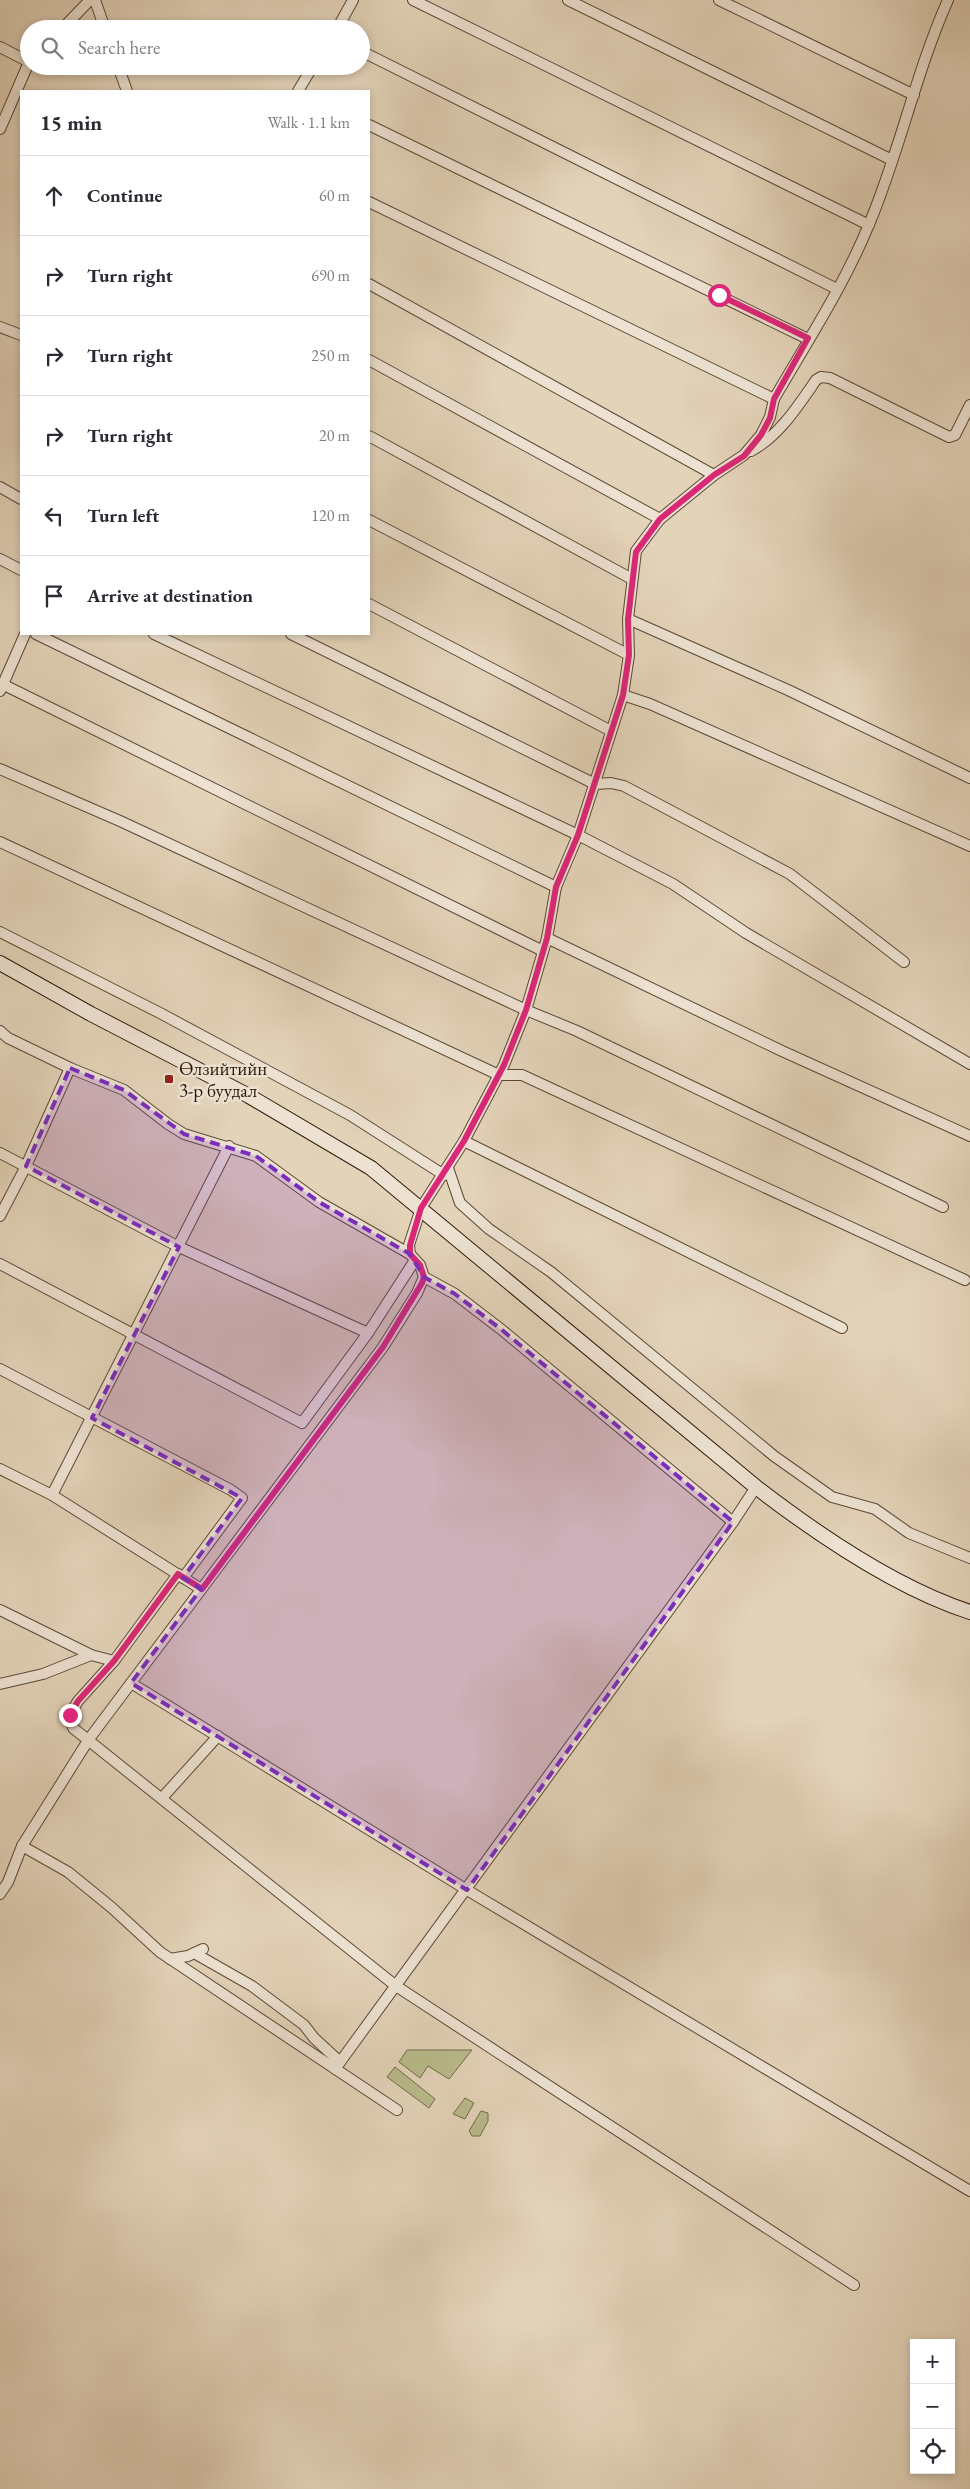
<!DOCTYPE html>
<html lang="en">
<head>
<meta charset="utf-8">
<style>
	:root { --surface:#fff; --page:#f7f7f7; --text:#2b2b33; --muted:#7c7c81; --line:#e1e1e2 }
	body { margin:0; font-family:"EB Garamond",serif; background:var(--page); color:var(--text) }
	.controls { position:absolute; right:15px; bottom:15px; display:grid; overflow:hidden; border-radius:0px; box-shadow:0 2px 8px #0003 }
	.controls button { width:45px; height:45px; display:grid; place-items:center; padding:0; border:0; border-bottom:1px solid var(--line); background:var(--surface); color:var(--text); font:25px sans-serif }
	.stop { position:absolute; width:15px; height:15px; margin:-11px; border:4px solid #db2777; border-radius:50%; background:#fff }
	.stop.end { background:#db2777; border-color:#fff; box-shadow:0 1px 5px #0008 }
	.list { margin:0; padding:0; list-style:none }
	h2 { display:flex; justify-content:space-between; align-items:center; height:65px; margin:0; padding:0 20px; font-size:21px }
	h2 small { font-size:16px; font-weight:400; color:var(--muted) }
	.list li { display:grid; grid-template-columns:32px 1fr auto; gap:15px; align-items:center; box-sizing:border-box; height:80px; padding:0 20px; border-top:1px solid var(--line) }
	.list b { display:block; font-size:19px; white-space:nowrap }
	.list em { font-size:16px; font-style:normal; color:var(--muted) }
	.icon { flex:none; width:28px; height:28px; fill:none; stroke:currentColor; stroke-width:2; stroke-linecap:round; stroke-linejoin:round }
	.map { position:relative; flex:none; width:970px; height:2489px; overflow:hidden }
	.search { position:absolute; background:var(--surface); box-shadow:0 2px 8px #0003; left:20px; top:20px; width:350px; height:55px; display:flex; align-items:center; gap:12px; box-sizing:border-box; padding:0 18px; border-radius:28px; color:var(--muted); font-size:19px }
	.panel { position:absolute; background:var(--surface); box-shadow:0 2px 8px #0003; left:20px; top:90px; width:350px; height:545px; border-radius:0px }
	.map>svg:first-child { display:block }
</style>
</head>
<body>
<div class="map">
<svg width="970" height="2489" viewBox="0 0 970 2489">
	<rect width="100%" height="100%" fill="#e3d3b9"/>
	<filter id="stains"><feTurbulence type="fractalNoise" baseFrequency=".004" numOctaves="4"/><feColorMatrix values="0 0 0 0 .2 0 0 0 0 .09 0 0 0 0 .02 0 0 0 .5 -.17"/></filter>
	<radialGradient id="worn" r=".72"><stop offset=".6" stop-color="#630" stop-opacity="0"/><stop offset="1" stop-color="#630" stop-opacity=".3"/></radialGradient>
	<g fill="#b9bb8b" stroke="#746a4a">
		<path d="M407,2050H472L449,2079L428,2066L420,2078L399,2062Z"/>
		<path d="M395,2067L435,2099L429,2108L387,2077Z"/>
		<path d="M465,2098L474,2103L465,2119L453,2114Z"/>
		<path d="M481,2111L488,2113V2121L480,2136H472L469,2131Z"/>
	</g>
	<g fill="none" stroke-linecap="round" stroke-linejoin="round">
		<defs>
			<g id="street">
				<path d="M95,0L105,29"/>
				<path d="M413,0L869,225"/>
				<path d="M568,0L892,160"/>
				<path d="M719,0L914,95"/>
				<path d="M62,29L90,0"/>
				<path d="M337,29L353,0"/>
				<path d="M0,47L29,62"/>
				<path d="M361,51L837,289"/>
				<path d="M118,66L127,91"/>
				<path d="M298,91L313,66"/>
				<path d="M369,125L808,339"/>
				<path d="M0,129L29,62"/>
				<path d="M369,202L774,399"/>
				<path d="M369,284L714,475"/>
				<path d="M0,327L21,335"/>
				<path d="M369,360L660,519"/>
				<path d="M369,436L632,579"/>
				<path d="M751,451C779,436 798,406 816,380L821,377L830,378L949,437L955,435L970,405"/>
				<path d="M0,487L21,499"/>
				<path d="M369,520L629,655"/>
				<path d="M0,559L21,570"/>
				<path d="M369,604L611,731"/>
				<path d="M628,619L788,690L970,778"/>
				<path d="M36,634L556,887"/>
				<path d="M154,634L578,835L673,884L746,933L970,1064"/>
				<path d="M291,634L595,784L611,783L624,786L790,874L904,962"/>
				<path d="M0,683L543,951"/>
				<path d="M0,691L25,634"/>
				<path d="M623,695L650,704L970,846"/>
				<path d="M0,769L120,821L526,1010L577,1031L943,1207"/>
				<path d="M0,842L499,1075H522L965,1280"/>
				<path d="M0,932L160,1013L350,1115L444,1175"/>
				<path d="M547,938L782,1051L970,1136"/>
				<path d="M0,1031L8,1038L70,1068L124,1090L168,1124L184,1134L256,1156L319,1202L410,1254"/>
				<path d="M464,1141L842,1328"/>
				<path d="M0,1153L179,1247L368,1333"/>
				<path d="M448,1168L460,1203L489,1229L551,1272L774,1456L832,1497L875,1509L909,1533L970,1558"/>
				<path d="M0,1216L26,1166L70,1068"/>
				<path d="M0,1264L302,1423L368,1333L415,1260"/>
				<path d="M424,1277L455,1294L502,1330L733,1522"/>
				<path d="M0,1369L231,1490L242,1498L183,1578"/>
				<path d="M0,1469L52,1495L201,1589"/>
				<path d="M52,1495L229,1146"/>
				<path d="M0,1610L91,1655L114,1661L178,1574"/>
				<path d="M114,1661L78,1701L70,1715L73,1728L396,1986L854,2285"/>
				<path d="M131,1683L467,1890L970,2191"/>
				<path d="M0,1684L43,1674L91,1655"/>
				<path d="M162,1798L218,1736"/>
				<path d="M22,1846L68,1872L111,1907L160,1952L397,2110"/>
				<path d="M0,1894L8,1882L22,1846L89,1739L383,1347L417,1293L424,1277L420,1265L410,1254L409,1245L421,1208L464,1141L504,1065L526,1010L547,938L556,887L578,835L623,695L629,655L628,619L636,551L660,519L714,475L744,455L761,435L770,417L774,399C807,342 845,284 870,222C900,150 916,72 948,0"/>
				<path d="M194,1953L252,1986L304,2025L314,2038L340,2062"/>
				<path d="M170,1959L188,1956L203,1949"/>
				<path d="M335,2069L733,1522L756,1487"/>
			</g>
			<path id="secondary" d="M0,963L91,1014L249,1096L371,1168L756,1487C817,1534 896,1588 970,1612"/>
		</defs>
		<use href="#street" stroke="#5d4835" stroke-width="12"/>
		<use href="#secondary" stroke="#301a09" stroke-width="16"/>
		<use href="#street" stroke="#ede2d2" stroke-width="10"/>
		<use href="#secondary" stroke="#ede2d2" stroke-width="14"/>
	</g>
	<g fill="none" stroke-linecap="round" stroke-linejoin="round">
		<path stroke="#db2777" stroke-width="6" d="M70,1715L78,1701L114,1661L178,1574L202,1589L383,1347L422,1283L424,1277L420,1265L410,1254V1245L421,1208L464,1141L504,1065L526,1010L547,938L556,887L578,835L623,695L629,655L628,619L636,552L660,519L714,475L744,456L761,435L770,418L774,399L808,338L719,295"/>
	</g>
	<path fill="#7b2cbf" fill-opacity="0.2" stroke="#7b2cbf" stroke-width="4" stroke-dasharray="10 6" stroke-linejoin="round" d="M70,1068L124,1090L184,1134L256,1156L319,1202L410,1254L424,1277L455,1294L502,1330L733,1522L467,1890L131,1683L201,1589L183,1578L242,1498L92,1418L179,1247L26,1166Z"/>
	<rect fill="#8f2418" stroke="#ede2d2" stroke-width="2" x="164" y="1074" width="10" height="10" rx="2.5"/>
	<g text-anchor="middle" stroke-width="5" stroke-linejoin="round" paint-order="stroke">
		<g font-size="19" fill="#301a09" stroke="#ede2d2" text-anchor="start">
			<text x="179" y="1075">Өлзийтийн<tspan x="179" dy="22">3-р буудал</tspan></text>
		</g>
	</g>
	<rect width="100%" height="100%" filter="url(#stains)"/>
	<rect width="100%" height="100%" fill="url(#worn)"/>
</svg>
<div class="controls">
<button>+</button>
<button>−</button>
<button><svg class="icon" aria-label="locate" viewBox="0 0 24 24"><circle cx="12" cy="12" r="6"/><path d="M12 2v4M12 18v4M2 12h4M18 12h4"/></svg></button>
</div>
<div class="stop" style="left:719px;top:295px"></div>
<div class="stop end" style="left:70px;top:1715px"></div>
<div class="search"><svg class="icon" aria-label="search" viewBox="0 0 24 24"><circle cx="10" cy="10" r="6"/><path d="M15 15l6 6"/></svg>Search here</div>
<section class="panel">
<h2>15 min<small>Walk · 1.1 km</small></h2>
<ul class="list">
<li><svg class="icon" aria-label="ahead" viewBox="0 0 24 24"><path d="M12 20V5M6 11l6-6 6 6"/></svg><div><b>Continue</b></div><em>60 m</em></li>
<li><svg class="icon" aria-label="right" viewBox="0 0 24 24"><path d="M7 20v-9h11M14 6l5 5-5 5"/></svg><div><b>Turn right</b></div><em>690 m</em></li>
<li><svg class="icon" aria-label="right" viewBox="0 0 24 24"><path d="M7 20v-9h11M14 6l5 5-5 5"/></svg><div><b>Turn right</b></div><em>250 m</em></li>
<li><svg class="icon" aria-label="right" viewBox="0 0 24 24"><path d="M7 20v-9h11M14 6l5 5-5 5"/></svg><div><b>Turn right</b></div><em>20 m</em></li>
<li><svg class="icon" aria-label="left" viewBox="0 0 24 24"><path d="M17 20v-9H6M10 6l-5 5 5 5"/></svg><div><b>Turn left</b></div><em>120 m</em></li>
<li><svg class="icon" aria-label="arrive" viewBox="0 0 24 24"><path d="M6 21V4h12l-3 4 3 4H6"/></svg><div><b>Arrive at destination</b></div></li>
</ul>
</section>
</div>
</body>
</html>
